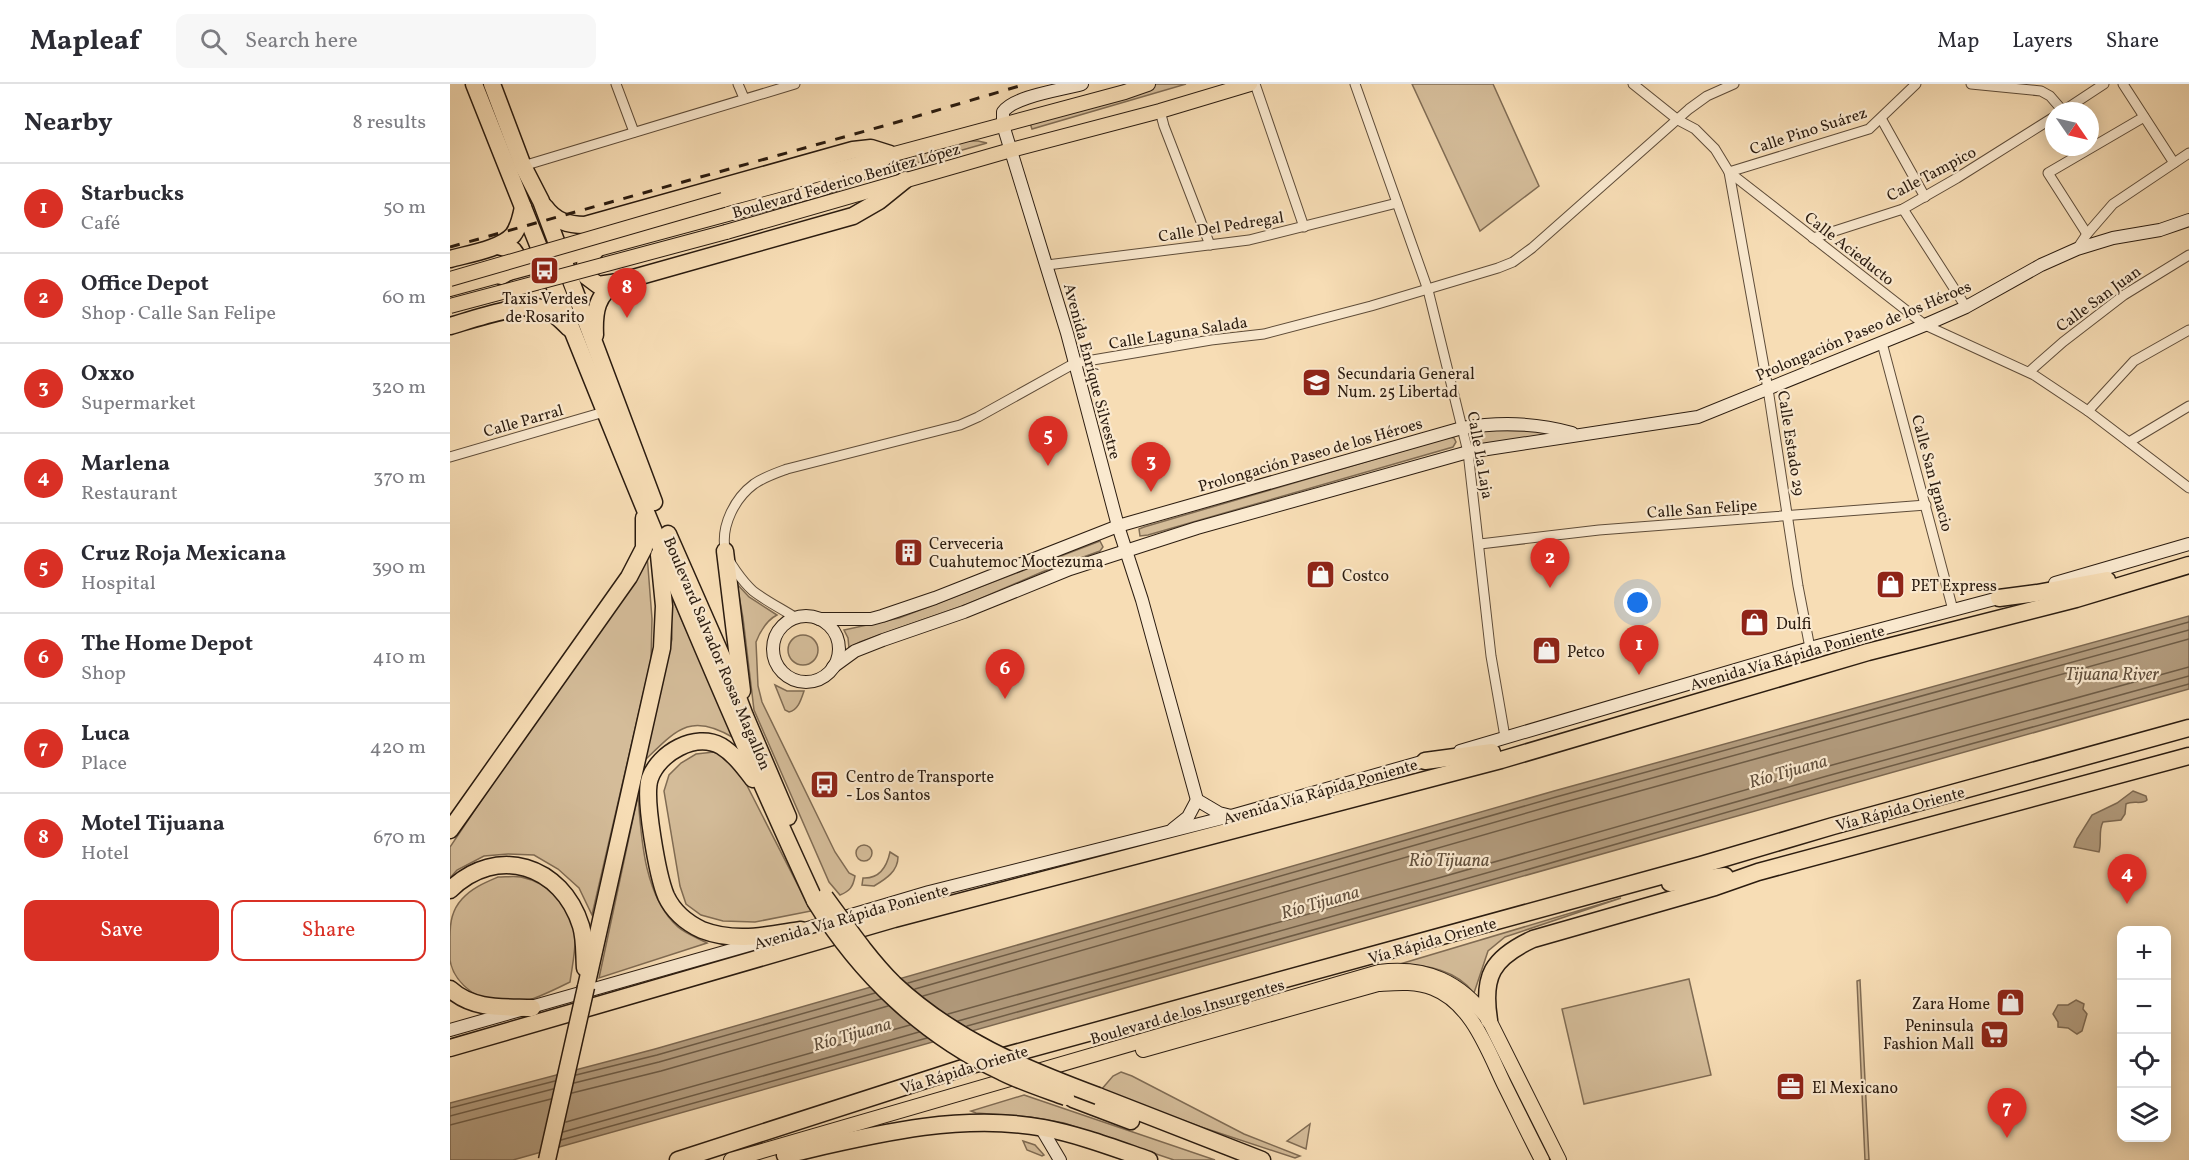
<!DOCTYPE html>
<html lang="en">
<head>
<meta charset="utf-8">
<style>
	:root { --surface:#fff; --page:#f7f7f7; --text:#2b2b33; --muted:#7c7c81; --line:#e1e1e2; --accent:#d93025 }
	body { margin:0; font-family:Vollkorn,serif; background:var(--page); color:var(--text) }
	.controls { position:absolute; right:18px; bottom:18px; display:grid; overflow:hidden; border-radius:12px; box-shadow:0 3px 15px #0003 }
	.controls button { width:54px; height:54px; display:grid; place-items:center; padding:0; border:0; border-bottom:2px solid var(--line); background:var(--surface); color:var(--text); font:30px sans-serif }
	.compass { position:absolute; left:1595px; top:18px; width:54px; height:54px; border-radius:50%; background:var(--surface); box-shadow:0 3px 15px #0003; rotate:124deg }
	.you { position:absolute; left:1188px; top:519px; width:21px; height:21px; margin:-15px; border:4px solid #fff; border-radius:50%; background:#1a73e8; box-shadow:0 0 0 9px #1a73e833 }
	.badge { display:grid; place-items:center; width:39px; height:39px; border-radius:50%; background:var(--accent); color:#fff; font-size:20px; font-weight:700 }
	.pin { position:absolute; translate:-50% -50px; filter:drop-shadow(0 2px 3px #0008) }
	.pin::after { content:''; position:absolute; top:32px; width:21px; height:18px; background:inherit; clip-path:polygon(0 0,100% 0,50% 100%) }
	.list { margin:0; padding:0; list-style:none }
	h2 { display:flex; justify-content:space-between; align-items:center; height:78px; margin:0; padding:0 24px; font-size:26px }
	h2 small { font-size:20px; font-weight:400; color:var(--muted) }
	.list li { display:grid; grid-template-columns:39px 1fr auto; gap:18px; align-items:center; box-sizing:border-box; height:90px; padding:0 24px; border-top:2px solid var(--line) }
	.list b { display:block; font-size:22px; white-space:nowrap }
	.list p { margin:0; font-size:20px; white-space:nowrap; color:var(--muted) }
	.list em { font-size:20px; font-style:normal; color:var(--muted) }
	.actions { display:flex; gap:12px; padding:18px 24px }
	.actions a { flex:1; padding:14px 0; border:2px solid var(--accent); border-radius:12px; text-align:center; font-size:21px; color:var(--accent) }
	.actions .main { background:var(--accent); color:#fff }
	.icon { flex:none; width:33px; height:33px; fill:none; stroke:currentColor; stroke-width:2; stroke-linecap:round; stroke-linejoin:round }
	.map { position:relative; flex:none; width:1739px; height:1076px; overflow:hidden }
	header { display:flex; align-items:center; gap:36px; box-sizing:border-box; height:84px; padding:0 30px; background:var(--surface); border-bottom:2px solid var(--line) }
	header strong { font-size:28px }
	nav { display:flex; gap:33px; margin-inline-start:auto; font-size:21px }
	.search { width:420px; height:54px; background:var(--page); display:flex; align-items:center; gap:15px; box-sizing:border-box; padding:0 21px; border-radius:12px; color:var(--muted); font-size:22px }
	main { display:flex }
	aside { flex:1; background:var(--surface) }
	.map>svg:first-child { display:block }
</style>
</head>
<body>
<header>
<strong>Mapleaf</strong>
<div class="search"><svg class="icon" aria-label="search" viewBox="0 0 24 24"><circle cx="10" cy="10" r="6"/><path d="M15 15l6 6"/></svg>Search here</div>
<nav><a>Map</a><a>Layers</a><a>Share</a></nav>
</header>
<main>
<aside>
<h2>Nearby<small>8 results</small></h2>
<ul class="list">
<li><span class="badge">1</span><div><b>Starbucks</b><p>Café</p></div><em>50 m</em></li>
<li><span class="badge">2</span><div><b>Office Depot</b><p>Shop · Calle San Felipe</p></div><em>60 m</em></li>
<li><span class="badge">3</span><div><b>Oxxo</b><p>Supermarket</p></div><em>320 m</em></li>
<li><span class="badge">4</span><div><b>Marlena</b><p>Restaurant</p></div><em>370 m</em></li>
<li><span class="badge">5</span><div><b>Cruz Roja Mexicana</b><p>Hospital</p></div><em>390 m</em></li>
<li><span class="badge">6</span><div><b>The Home Depot</b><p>Shop</p></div><em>410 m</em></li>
<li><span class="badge">7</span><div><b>Luca</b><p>Place</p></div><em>420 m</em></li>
<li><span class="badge">8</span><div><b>Motel Tijuana</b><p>Hotel</p></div><em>670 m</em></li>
</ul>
<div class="actions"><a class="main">Save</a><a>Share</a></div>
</aside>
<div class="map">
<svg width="1739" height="1076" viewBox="0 0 1739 1076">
	<rect width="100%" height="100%" fill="#f7ddb5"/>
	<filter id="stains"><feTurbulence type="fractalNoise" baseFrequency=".00333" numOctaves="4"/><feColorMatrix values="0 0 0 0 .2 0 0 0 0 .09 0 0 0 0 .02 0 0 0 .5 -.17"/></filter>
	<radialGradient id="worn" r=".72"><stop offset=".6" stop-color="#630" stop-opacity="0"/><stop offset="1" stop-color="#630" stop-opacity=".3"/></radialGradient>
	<g fill="#d4bc99" stroke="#806c54" stroke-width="1.5">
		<path d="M706,0H736L582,45L580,39L656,18Z"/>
		<path d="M962,0H1043L1089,102L1030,147Z"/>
		<path d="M506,57H528L537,59L396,99L480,64Z"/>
		<path d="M1031,346L1097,347L1100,350L1027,361L1025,352L1028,347Z"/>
		<path d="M1000,353L1004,354L1006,358L1003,363L698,451L690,452L689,445L694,443Z"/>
		<path d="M650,457L653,463L650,467L592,488L518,520L410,558L399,564L398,554L394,546L449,534Z"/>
		<path d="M197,470L202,535L201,576L142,831L129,804L108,785L84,771L58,770L34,772L7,786L0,794V763Z"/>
		<path d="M287,500L299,513L327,531C317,536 310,548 306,558L308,602L312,618L385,768L399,789L405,792C403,803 400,807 390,811L379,798L304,626L293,534Z"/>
		<path d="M220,509L284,654C241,628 227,645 195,676L222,555Z"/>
		<circle cx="353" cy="566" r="15"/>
		<path d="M325,601L337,607H354C351,616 348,626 339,628L335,626Z"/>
		<path d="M264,668L276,673L287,682L361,827L305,838L273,837L251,831L236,820L230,802L214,707L219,691L231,679L246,670Z"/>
		<path d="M188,711C191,753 194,813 228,843C236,850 248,854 257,859L149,894Z"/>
		<circle cx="414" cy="769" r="8"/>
		<path d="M440,768L448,773C448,787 436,795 424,802L412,801L413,794C430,795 437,782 440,768Z"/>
		<path d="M48,793C55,793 64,792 71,793C99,799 123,822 125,851C126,866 122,883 120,898C106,905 73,921 59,921C35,921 4,902 0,876C0,869 0,861 0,853C0,838 2,826 12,815C22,804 34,799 48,793Z"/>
		<path d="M1171,814L1055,853L1038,867L1024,909C1006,886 977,881 950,880Z"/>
		<path d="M1239,895L1261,991L1134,1020L1112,925Z"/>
		<path d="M1410,896L1419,1076H1415L1407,897Z"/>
		<path d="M671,988L682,992L794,1050L850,1072L845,1074L751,1043L651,1006L663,992Z"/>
		<path d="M574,1011L765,1076H724L614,1039L580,1033L526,1029L521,1027Z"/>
		<path d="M860,1040L856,1065L837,1057Z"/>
		<path d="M573,1057L585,1061L594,1071L592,1072L577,1066Z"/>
	</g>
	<g fill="#b29b7d" stroke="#7c6851" stroke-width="1.5">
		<path d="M1739,532V605L63,1076H0V1019L205,965L1104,707Z"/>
		<path d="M1683,707L1696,712L1697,716C1692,721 1683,716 1676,720L1675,730L1671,736L1653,738C1648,746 1652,758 1649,768L1624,763L1627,755L1642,731L1667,719Z"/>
		<path d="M1626,916L1634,920L1633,925L1637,930L1632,947L1627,950L1618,944L1608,943V938L1603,930L1608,921H1618Z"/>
	</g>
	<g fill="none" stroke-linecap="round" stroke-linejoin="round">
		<g stroke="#6e5c46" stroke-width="1.5">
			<path d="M458,899L1106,713L1739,538"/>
			<path d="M465,905L1108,720L1739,546"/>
			<path d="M473,912L1110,729L1739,555"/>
			<path d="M498,930L992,793L1375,683L1739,583"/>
			<path d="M508,937L994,801L1377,692L1739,592"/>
			<path d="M517,942L996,809L1379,699L1739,600"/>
			<path d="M126,991L207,971L425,909"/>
			<path d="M124,999L209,978L431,915"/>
			<path d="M122,1009L211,987L438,922"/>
			<path d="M0,1024L105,997"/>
			<path d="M0,1032L103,1005"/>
			<path d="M116,1038L460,941"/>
			<path d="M0,1041L101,1015"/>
			<path d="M113,1048L469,948"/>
			<path d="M111,1056L477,954"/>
		</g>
		<defs>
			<g id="street">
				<path d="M166,0L184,48"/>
				<path d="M288,0L294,14"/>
				<path d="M805,0L854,143"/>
				<path d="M905,0L978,206L1018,368L1041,572L1055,653"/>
				<path d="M1183,0L1228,36L1245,45L1265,65L1279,88L1475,241L1584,291L1638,327L1739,404"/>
				<path d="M1521,0L1591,7L1600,12L1613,27"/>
				<path d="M1673,0L1724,79"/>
				<path d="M710,27L714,42L760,161"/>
				<path d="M1613,27L1654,0"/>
				<path d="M1432,36L1475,113"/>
				<path d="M73,82L345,0"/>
				<path d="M1453,125L1516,223"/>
				<path d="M1637,150L1598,89L1694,33"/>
				<path d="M1363,154L1453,125L1507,94L1604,33"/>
				<path d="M1627,165L1637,150L1663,120L1739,69"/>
				<path d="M597,181L799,156L947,119"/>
				<path d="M1432,259L1503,526"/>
				<path d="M1579,288L1613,258L1674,211L1739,171"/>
				<path d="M1638,327L1684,277L1739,246"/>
				<path d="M1679,358L1739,322"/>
				<path d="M0,373L154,328"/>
				<path d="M1030,460L1149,446L1476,421"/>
				<path d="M346,534C332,525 316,517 303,507C294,499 276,476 275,465C271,441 285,414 304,400C314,393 326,389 337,385L510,341L528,333L625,279L761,256L814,250L921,222L1048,184L1063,178L1082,164L1239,25L1257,12L1284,0"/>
				<path d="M1360,564L1348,502L1318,305L1279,88L1419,45L1466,0"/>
			</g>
			<g id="secondary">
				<path d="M632,0C612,6 564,12 553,28V41L617,249L668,442L692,516L747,716L769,729L781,732"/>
				<path d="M1605,499L1739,460"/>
				<circle cx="356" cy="565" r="33"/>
				<path d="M369,535H421L432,532L485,514L668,442L1012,344C1048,338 1087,339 1122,349"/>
				<path d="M383,583L405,567L433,556L514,528L620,485L747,444L1018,368L1248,333L1475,241L1516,223L1591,181L1627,165L1663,154L1710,146L1739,136"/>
				<path d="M1010,667L1360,564L1556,512"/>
				<path d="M723,745L738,733L747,716"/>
				<path d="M344,848L479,808L781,732L982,675"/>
				<path d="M0,946L313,857"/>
				<path d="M591,1044L610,1076"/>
			</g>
			<g id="primary">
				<path d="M273,116L675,8L698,0"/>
				<path d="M276,148L561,66L710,27L800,0"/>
				<path d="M0,205L367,106C396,96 416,90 440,70"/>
				<path d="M693,966L928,900C946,899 965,897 983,904C1022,919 1038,967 1055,1002C1067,1026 1079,1051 1092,1076"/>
				<path d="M281,1076L929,888C977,882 1010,898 1039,936L1109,1076"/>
			</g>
			<g id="highway">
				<path d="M24,0C133,274 241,549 365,817"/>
				<path d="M42,0L73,82L91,117L204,418"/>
				<path d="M95,123C105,137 118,141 135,141L403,66L421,64L440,70"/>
				<path d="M48,162L63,166C74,179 63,186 51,192"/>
				<path d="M145,167L135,180L136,192L148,201L168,198"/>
				<path d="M0,175C18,170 51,165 63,151C69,143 71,133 73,123"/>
				<path d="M0,242C21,236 73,218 92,224C103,228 111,236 119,244"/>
				<path d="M145,251C144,229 146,209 169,198L403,132L429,117L455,96"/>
				<path d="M218,450L276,582L295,632L338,733"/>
				<path d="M275,467L292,607"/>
				<path d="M1549,514L1587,509L1657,496"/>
				<path d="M975,677L1042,668"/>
				<path d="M303,695C293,682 284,670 271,662C245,648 209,669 200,694C193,713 208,793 216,812C223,827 237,839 252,846C286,859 317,851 351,846"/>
				<path d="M0,746L179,493L194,464V434"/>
				<path d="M1220,799L1275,792"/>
				<path d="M0,806C47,760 112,781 131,842C135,855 134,871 135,884"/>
				<path d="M136,903L212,564L214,522L209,471"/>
				<path d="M0,905C23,926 53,923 82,924"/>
				<path d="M1039,936C1032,892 1042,874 1083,855L1265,803L1308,788L1739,672"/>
				<path d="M0,964L444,835L1051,676L1418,568L1626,515L1739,481"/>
				<path d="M648,1012L812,1076"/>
				<path d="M623,1015L681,1037"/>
				<path d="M335,1071C418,1052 508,1028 594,1044C630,1051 664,1064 699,1076"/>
				<path d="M228,1076L525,980L1251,781L1383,742L1739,644"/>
			</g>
		</defs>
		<use href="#street" stroke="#5e4c39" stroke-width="11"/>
		<use href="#secondary" stroke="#2b1c10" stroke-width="14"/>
		<use href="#primary" stroke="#2b1c10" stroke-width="16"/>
		<use href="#highway" stroke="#2b1c10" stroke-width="19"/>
		<use href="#street" stroke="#fae9cf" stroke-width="9"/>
		<use href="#secondary" stroke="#fae9cf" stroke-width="12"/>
		<use href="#primary" stroke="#f7ddb5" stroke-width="14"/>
		<use href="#highway" stroke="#f7ddb5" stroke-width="16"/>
		<path stroke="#2b1c10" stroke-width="3" stroke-dasharray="10 10" stroke-linecap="butt" d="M0,163L444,39L576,0"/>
		<defs>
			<g id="primary-bridge">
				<path d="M0,195L273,116"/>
				<path d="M0,222L276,148"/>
			</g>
			<g id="highway-bridge">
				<path d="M375,813C397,843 418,874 444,900C504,956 573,984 648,1012"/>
				<path d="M365,817C410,890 473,951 552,988C572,998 594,1005 616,1013"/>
				<path d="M97,1076L136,903"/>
			</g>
		</defs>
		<use href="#primary-bridge" stroke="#2b1c10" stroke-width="16" stroke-linecap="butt"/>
		<use href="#highway-bridge" stroke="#2b1c10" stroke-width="19" stroke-linecap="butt"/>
		<use href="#primary-bridge" stroke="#f7ddb5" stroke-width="14"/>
		<use href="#highway-bridge" stroke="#f7ddb5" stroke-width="16"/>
	</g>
	<defs>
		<symbol id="bus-square" viewBox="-11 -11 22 22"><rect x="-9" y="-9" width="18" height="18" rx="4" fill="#8f2418" stroke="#fae9cf"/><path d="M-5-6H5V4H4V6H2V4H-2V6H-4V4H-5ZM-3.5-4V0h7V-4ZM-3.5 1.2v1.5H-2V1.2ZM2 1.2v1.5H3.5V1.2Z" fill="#fff"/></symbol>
		<symbol id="school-square" viewBox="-11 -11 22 22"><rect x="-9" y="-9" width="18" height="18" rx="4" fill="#8f2418" stroke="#fae9cf"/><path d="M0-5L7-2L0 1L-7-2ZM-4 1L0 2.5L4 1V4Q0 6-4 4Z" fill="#fff"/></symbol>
		<symbol id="building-square" viewBox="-11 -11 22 22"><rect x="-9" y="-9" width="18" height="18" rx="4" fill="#8f2418" stroke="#fae9cf"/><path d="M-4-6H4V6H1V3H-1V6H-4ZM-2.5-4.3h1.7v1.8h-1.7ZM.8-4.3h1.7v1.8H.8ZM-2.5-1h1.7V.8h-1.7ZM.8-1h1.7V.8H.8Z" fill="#fff"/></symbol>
		<symbol id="shop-square" viewBox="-11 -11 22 22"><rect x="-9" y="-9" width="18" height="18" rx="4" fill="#8f2418" stroke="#fae9cf"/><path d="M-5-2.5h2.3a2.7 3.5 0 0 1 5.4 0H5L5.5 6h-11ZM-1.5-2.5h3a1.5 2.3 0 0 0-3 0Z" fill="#fff"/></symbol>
		<symbol id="supermarket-square" viewBox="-11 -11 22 22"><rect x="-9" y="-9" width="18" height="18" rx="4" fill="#8f2418" stroke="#fae9cf"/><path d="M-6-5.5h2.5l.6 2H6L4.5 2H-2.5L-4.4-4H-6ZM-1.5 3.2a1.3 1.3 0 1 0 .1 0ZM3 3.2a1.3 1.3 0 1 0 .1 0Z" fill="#fff"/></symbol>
		<symbol id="office-square" viewBox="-11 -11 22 22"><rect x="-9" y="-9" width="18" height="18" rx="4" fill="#8f2418" stroke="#fae9cf"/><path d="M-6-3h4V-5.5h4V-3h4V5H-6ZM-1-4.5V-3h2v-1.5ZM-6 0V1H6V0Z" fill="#fff"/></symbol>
	</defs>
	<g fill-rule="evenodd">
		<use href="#bus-square" x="78" y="170" width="33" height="33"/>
		<use href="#school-square" x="850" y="282" width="33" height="33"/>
		<use href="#building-square" x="442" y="452" width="33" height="33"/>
		<use href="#shop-square" x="854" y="474" width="33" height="33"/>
		<use href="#shop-square" x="1424" y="484" width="33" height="33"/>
		<use href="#shop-square" x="1288" y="522" width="33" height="33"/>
		<use href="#shop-square" x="1080" y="550" width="33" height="33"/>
		<use href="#bus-square" x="358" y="684" width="33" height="33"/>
		<use href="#shop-square" x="1544" y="902" width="33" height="33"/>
		<use href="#supermarket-square" x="1528" y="934" width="33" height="33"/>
		<use href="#office-square" x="1324" y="986" width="33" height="33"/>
	</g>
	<g text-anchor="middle" stroke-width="4.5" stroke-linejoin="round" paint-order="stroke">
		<g font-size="16" fill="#2b1c10" stroke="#fae9cf">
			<text transform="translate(1358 46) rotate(-18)" y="6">Calle Pino Suárez</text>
			<text transform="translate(1481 89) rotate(-28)" y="6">Calle Tampico</text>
			<text transform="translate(396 96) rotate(-16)" y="6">Boulevard Federico Benítez López</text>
			<text transform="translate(771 142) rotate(-9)" y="6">Calle Del Pedregal</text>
			<text transform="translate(1400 164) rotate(38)" y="6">Calle Acieducto</text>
			<text transform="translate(1648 214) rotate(-36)" y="6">Calle San Juan</text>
			<text transform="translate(1413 246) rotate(-23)" y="6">Prolongación Paseo de los Héroes</text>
			<text transform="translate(728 248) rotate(-9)" y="6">Calle Laguna Salada</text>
			<text transform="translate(643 287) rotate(75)" y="6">Avenida Enríque Silvestre</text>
			<text transform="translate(73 336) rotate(-16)" y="6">Calle Parral</text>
			<text transform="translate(1342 359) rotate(81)" y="6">Calle Estado 29</text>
			<text transform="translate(860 370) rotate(-16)" y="6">Prolongación Paseo de los Héroes</text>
			<text transform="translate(1031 371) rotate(80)" y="6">Calle La Laja</text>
			<text transform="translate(1483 389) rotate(75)" y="6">Calle San Ignacio</text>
			<text transform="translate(1252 424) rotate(-4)" y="6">Calle San Felipe</text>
			<text transform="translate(268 569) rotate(67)" y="6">Boulevard Salvador Rosas Magallón</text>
			<text transform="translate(1337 573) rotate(-16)" y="6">Avenida Vía Rápida Poniente</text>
			<text transform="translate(870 707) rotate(-16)" y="6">Avenida Vía Rápida Poniente</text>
			<text transform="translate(1450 724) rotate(-15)" y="6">Vía Rápida Oriente</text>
			<text transform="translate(401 832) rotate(-16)" y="6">Avenida Vía Rápida Poniente</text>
			<text transform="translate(982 856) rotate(-16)" y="6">Vía Rápida Oriente</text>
			<text transform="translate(737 927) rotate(-16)" y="6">Boulevard de los Insurgentes</text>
			<text transform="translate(514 985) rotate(-17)" y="6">Vía Rápida Oriente</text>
		</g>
		<g font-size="16" fill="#2b1c10" stroke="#fae9cf" text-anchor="start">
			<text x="95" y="220" text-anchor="middle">Taxis Verdes<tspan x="95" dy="18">de Rosarito</tspan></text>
			<text x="887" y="295">Secundaria General<tspan x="887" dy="18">Num. 25 Libertad</tspan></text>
			<text x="479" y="465">Cerveceria<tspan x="479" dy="18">Cuahutemoc Moctezuma</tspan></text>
			<text x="892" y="497">Costco</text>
			<text x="1461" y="507">PET Express</text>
			<text x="1326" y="545">Dulfi</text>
			<text x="1117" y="573">Petco</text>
			<text x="396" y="698">Centro de Transporte<tspan x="396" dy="18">- Los Santos</tspan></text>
			<text x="1540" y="925" text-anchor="end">Zara Home</text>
			<text x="1524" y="947" text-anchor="end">Peninsula<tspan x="1524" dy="18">Fashion Mall</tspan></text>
			<text x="1362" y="1009">El Mexicano</text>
		</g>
		<g font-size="18" font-style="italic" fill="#614f3c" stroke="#fae9cf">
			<text x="1662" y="596">Tijuana River</text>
			<text transform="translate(1338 687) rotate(-16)" y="6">Río Tijuana</text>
			<text x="999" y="782">Rio Tijuana</text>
			<text transform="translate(870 818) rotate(-16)" y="6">Río Tijuana</text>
			<text transform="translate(402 950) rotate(-16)" y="6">Río Tijuana</text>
		</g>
	</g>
	<rect width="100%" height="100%" filter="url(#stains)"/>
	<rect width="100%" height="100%" fill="url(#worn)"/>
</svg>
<div class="controls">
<button>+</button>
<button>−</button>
<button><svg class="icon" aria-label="locate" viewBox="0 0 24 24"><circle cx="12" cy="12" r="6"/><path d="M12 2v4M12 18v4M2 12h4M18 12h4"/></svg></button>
<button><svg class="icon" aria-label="layers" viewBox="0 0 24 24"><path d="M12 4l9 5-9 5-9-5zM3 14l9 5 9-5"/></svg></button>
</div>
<svg class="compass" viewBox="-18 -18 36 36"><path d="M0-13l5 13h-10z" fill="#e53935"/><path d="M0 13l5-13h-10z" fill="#7c7c81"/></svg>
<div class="you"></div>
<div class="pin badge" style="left:1189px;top:591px">1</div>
<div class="pin badge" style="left:1100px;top:504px">2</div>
<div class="pin badge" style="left:701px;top:408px">3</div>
<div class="pin badge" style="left:1677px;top:820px">4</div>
<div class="pin badge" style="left:598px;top:382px">5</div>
<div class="pin badge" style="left:555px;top:615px">6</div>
<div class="pin badge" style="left:1557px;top:1054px">7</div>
<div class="pin badge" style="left:177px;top:234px">8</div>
</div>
</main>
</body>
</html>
